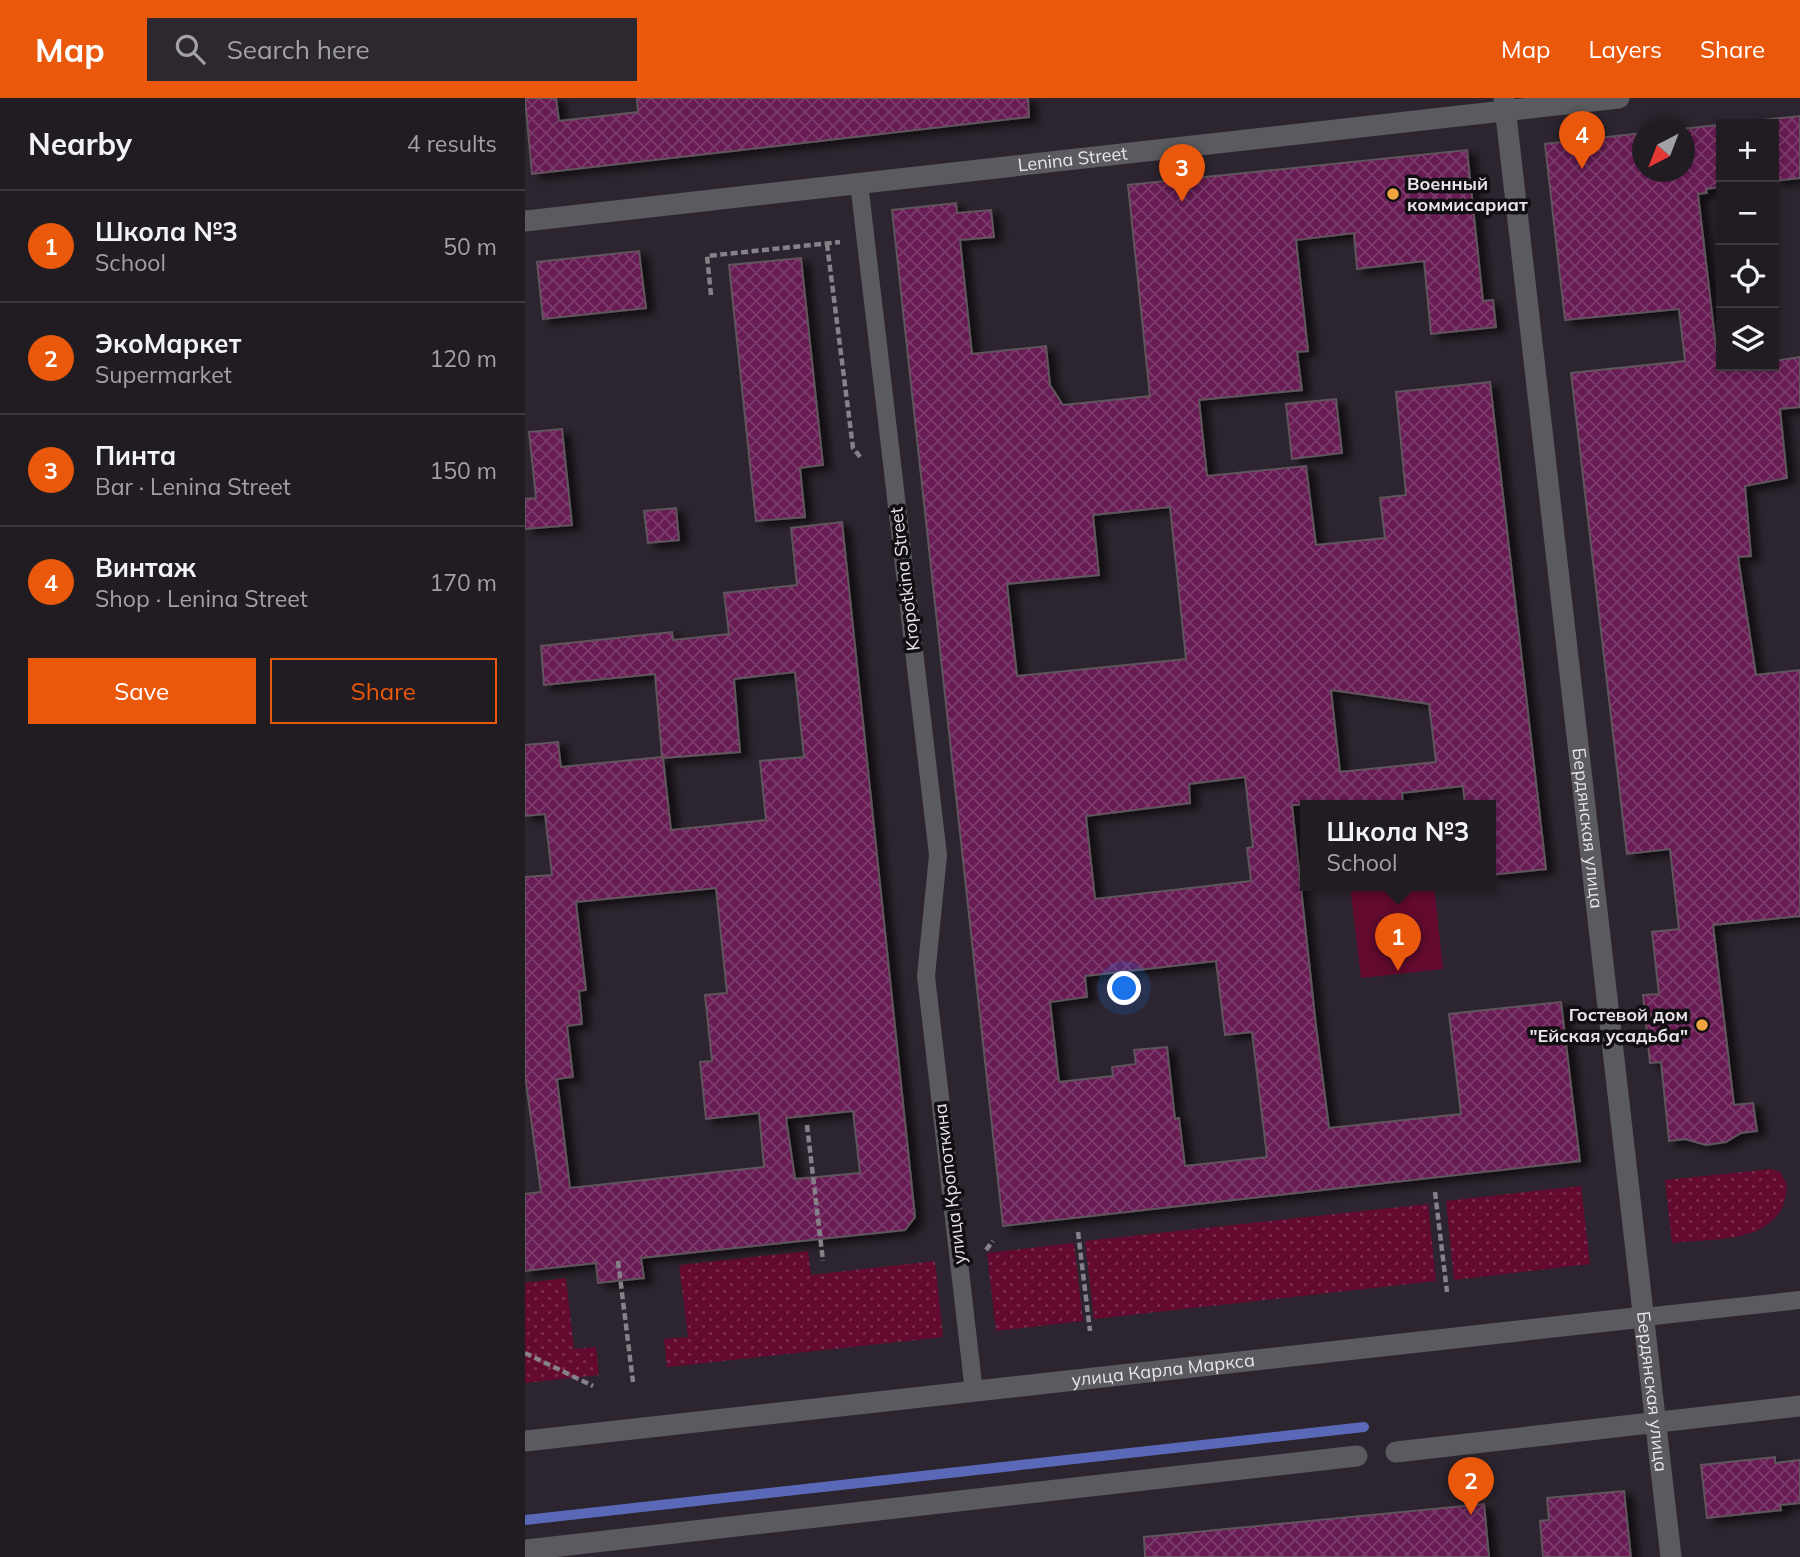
<!DOCTYPE html>
<html lang="en">
<head>
<meta charset="utf-8">
<style>
	:root { --surface:#211b22; --page:#2d282f; --text:#f1f3f6; --muted:#a2a1a5; --line:#3e3940; --accent:#ea580c }
	body { margin:0; font-family:Mulish,sans-serif; background:var(--page); color:var(--text) }
	.controls { position:absolute; right:21px; top:21px; display:grid; overflow:hidden; border-radius:0px; box-shadow:0 4px 10px #0003 }
	.controls button { width:63px; height:63px; display:grid; place-items:center; padding:0; border:0; border-bottom:2px solid var(--line); background:var(--surface); color:var(--text); font:35px sans-serif }
	.compass { position:absolute; left:1107px; top:21px; width:63px; height:63px; border-radius:50%; background:var(--surface); box-shadow:0 4px 10px #0003; rotate:222deg }
	.you { position:absolute; left:600px; top:891px; width:24px; height:24px; margin:-18px; border:5px solid #fff; border-radius:50%; background:#1a73e8; box-shadow:0 0 0 10px #1a73e833 }
	.badge { display:grid; place-items:center; width:46px; height:46px; border-radius:50%; background:var(--accent); color:#fff; font-size:23px; font-weight:700 }
	.pin { position:absolute; translate:-50% -58px; filter:drop-shadow(0 2px 4px #0008) }
	.pin::after { content:''; position:absolute; top:37px; width:24px; height:21px; background:inherit; clip-path:polygon(0 0,100% 0,50% 100%) }
	.popup { position:absolute; left:775px; top:702px; width:196px; height:91px; box-sizing:border-box; display:grid; place-content:center; border-radius:0px; background:var(--surface); filter:drop-shadow(0 2px 5px #0005); font-size:23px; white-space:nowrap; color:var(--muted) }
	.popup b { font-size:26px; color:var(--text) }
	.popup::after { content:''; position:absolute; left:50%; top:100%; margin-left:-14px; border:14px solid transparent; border-top-color:var(--surface) }
	.list { margin:0; padding:0; list-style:none }
	h2 { display:flex; justify-content:space-between; align-items:center; height:91px; margin:0; padding:0 28px; font-size:30px }
	h2 small { font-size:23px; font-weight:400; color:var(--muted) }
	.list li { display:grid; grid-template-columns:46px 1fr auto; gap:21px; align-items:center; box-sizing:border-box; height:112px; padding:0 28px; border-top:2px solid var(--line) }
	.list b { display:block; font-size:26px; white-space:nowrap }
	.list p { margin:0; font-size:23px; white-space:nowrap; color:var(--muted) }
	.list em { font-size:23px; font-style:normal; color:var(--muted) }
	.actions { display:flex; gap:14px; padding:21px 28px }
	.actions a { flex:1; padding:16px 0; border:2px solid var(--accent); border-radius:0px; text-align:center; font-size:24px; color:var(--accent) }
	.actions .main { background:var(--accent); color:#fff }
	.icon { flex:none; width:38px; height:38px; fill:none; stroke:currentColor; stroke-width:2; stroke-linecap:round; stroke-linejoin:round }
	.map { position:relative; flex:none; width:1275px; height:1459px; overflow:hidden }
	header { display:flex; align-items:center; gap:42px; box-sizing:border-box; height:98px; padding:0 35px; background:var(--accent); color:#fff }
	header strong { font-size:33px }
	nav { display:flex; gap:38px; margin-inline-start:auto; font-size:24px }
	.search { width:490px; height:63px; background:var(--page); display:flex; align-items:center; gap:18px; box-sizing:border-box; padding:0 24px; border-radius:0px; color:var(--muted); font-size:26px }
	main { display:flex }
	aside { flex:1; background:var(--surface) }
	.map>svg:first-child { display:block }
</style>
</head>
<body>
<header>
<strong>Map</strong>
<div class="search"><svg class="icon" aria-label="search" viewBox="0 0 24 24"><circle cx="10" cy="10" r="6"/><path d="M15 15l6 6"/></svg>Search here</div>
<nav><a>Map</a><a>Layers</a><a>Share</a></nav>
</header>
<main>
<aside>
<h2>Nearby<small>4 results</small></h2>
<ul class="list">
<li><span class="badge">1</span><div><b>Школа №3</b><p>School</p></div><em>50 m</em></li>
<li><span class="badge">2</span><div><b>ЭкоМаркет</b><p>Supermarket</p></div><em>120 m</em></li>
<li><span class="badge">3</span><div><b>Пинта</b><p>Bar · Lenina Street</p></div><em>150 m</em></li>
<li><span class="badge">4</span><div><b>Винтаж</b><p>Shop · Lenina Street</p></div><em>170 m</em></li>
</ul>
<div class="actions"><a class="main">Save</a><a>Share</a></div>
</aside>
<div class="map">
<svg width="1275" height="1459" viewBox="0 0 1275 1459">
	<defs>
		<pattern id="grass-dots" width="8" height="8" patternUnits="userSpaceOnUse" patternTransform="scale(1.75)"><rect width="8" height="8" fill="#640a2f"/><path d="M2 2h.1M6 6h.1" fill="none" stroke="#7a2e4d" stroke-width="1.8" stroke-linecap="round"/></pattern>
		<pattern id="building-cross-hatch" width="8" height="8" patternUnits="userSpaceOnUse" patternTransform="scale(1.75)"><rect width="8" height="8" fill="#671d53"/><path d="M0 0l8 8M0 8l8-8" fill="none" stroke="#7d3e6c"/></pattern>
		<filter id="shadow"><feDropShadow dx="8" dy="4.5" stdDeviation="3.5" flood-color="#0009"/></filter>
	</defs>
	<rect width="100%" height="100%" fill="#2c242e"/>
	<g fill="url(#grass-dots)">
		<path d="M1246,1071L1255,1074L1262,1086C1261,1147 1191,1140 1147,1145L1140,1082Z"/>
		<path d="M1056,1088L1065,1166L929,1182L921,1103Z"/>
		<path d="M903,1106L911,1183L569,1221L560,1143Z"/>
		<path d="M549,1145L558,1223L471,1233L462,1155Z"/>
		<path d="M283,1153L286,1177L410,1163L418,1239L142,1269L139,1241L163,1239L154,1167Z"/>
		<path d="M41,1180L49,1251L71,1249L74,1277L0,1285V1185Z"/>
	</g>
	<path fill="#640a2f" d="M825,787H909L918,871L836,880Z"/>
	<g fill="none" stroke-linecap="round" stroke-linejoin="round">
		<path stroke="#5969b8" stroke-width="10" d="M0,1422L839,1329"/>
	</g>
	<g fill="url(#building-cross-hatch)" stroke="#60545c" stroke-width="2" fill-rule="evenodd" filter="url(#shadow)">
		<path d="M0,0H31L34,23L113,14L112,0H503L504,19L7,76Z"/>
		<path d="M1275,18V80L1249,83V26H1196V89L1181,91L1182,95L1173,96L1191,249L1196,248V271L1249,268V263L1275,259V309L1255,311L1262,380L1220,388L1226,458L1213,459L1231,577L1275,572V818L1188,827L1209,1007L1228,1005L1232,1033L1216,1035L1201,1044L1181,1047L1160,1041L1144,1043L1136,964L1125,965L1118,897L1134,896L1127,834L1154,831L1145,751L1102,756L1046,275L1160,263L1154,211L1040,222L1020,46L1117,35V74H1159V32H1147Z"/>
		<path d="M942,52L958,203L968,202L971,229L906,236L899,163L832,171L829,135L771,142L783,253L772,254L777,292L674,302L682,378L781,368L791,447L860,440L855,400L881,397L871,294L965,284L1021,771L966,777V707H940L938,688L877,695L878,707H767L791,928L804,1030L936,1016L924,916L1036,904L1055,1063L478,1128L367,112L431,105L432,115L466,112L469,139L435,142L447,256L521,248L525,287L538,307L625,298L603,87ZM645,409L661,561L492,578L482,486L574,477L568,417ZM806,592L904,606L911,664L815,674ZM720,679L728,749L722,750L726,783L570,801L561,718L665,705L664,686ZM691,863L700,937L727,934L742,1059L660,1068L654,1020L650,1021L642,949L609,952L611,966L587,969L588,978L534,984L525,904L562,899L560,878Z"/>
		<path d="M114,153L121,210L18,221L12,164Z"/>
		<path d="M276,160L298,367L275,370L280,419L231,423L204,167Z"/>
		<path d="M811,301L817,355L767,361L761,306Z"/>
		<path d="M37,331L47,427L0,431V401L11,400L4,334Z"/>
		<path d="M151,410L154,442L123,445L119,413Z"/>
		<path d="M317,424L390,1119L380,1132L116,1160L119,1180L73,1185L71,1165L0,1173V1096L16,1094L0,977V779L27,777L20,716L0,718V647L33,644L36,669L137,659L130,576L19,587L16,548L147,534L148,542L204,536L199,495L272,487L266,430ZM270,574L279,659L235,663L241,722L146,732L138,660L215,654L209,581ZM191,790L202,895L180,897L187,963L175,964L181,1021L234,1015L239,1069L45,1090L32,981L48,979L42,928L57,926L54,893L61,892L51,804ZM328,1013L335,1075L270,1081L261,1020Z"/>
		<path d="M1250,1359V1365L1275,1362V1405L1255,1407L1256,1412L1182,1420L1176,1367Z"/>
		<path d="M1099,1393L1106,1459H1018L1015,1423L1024,1422L1022,1400Z"/>
		<path d="M959,1406L964,1459H620L619,1439Z"/>
	</g>
	<g fill="none" stroke-linecap="round" stroke-linejoin="round">
		<g stroke="#868088" stroke-width="4.5" stroke-dasharray="7 3.5" stroke-linecap="butt">
			<path d="M302,146L328,350L336,360"/>
			<path d="M186,197L182,158L315,144"/>
			<path d="M282,1027L298,1163"/>
			<path d="M910,1094L922,1194"/>
			<path d="M553,1134L565,1233"/>
			<path d="M461,1152L468,1143"/>
			<path d="M93,1163L108,1284"/>
			<path d="M0,1255L68,1288"/>
		</g>
		<g stroke="#5b5a5f" stroke-width="18">
			<path d="M334,85L413,757L401,878L449,1294"/>
			<path d="M1119,1219L1275,1202"/>
		</g>
		<g stroke="#5b5a5f" stroke-width="21">
			<path id="s1" d="M979,0L1146,1459"/>
			<path id="s2" d="M0,123L1094,0"/>
			<path id="s3" d="M0,1343L1119,1219"/>
			<path d="M871,1354L1275,1308"/>
			<path d="M0,1452L832,1358"/>
		</g>
	</g>
	<g fill="#f0a63f" stroke="#120f13" stroke-width="2.5">
		<circle cx="868" cy="96" r="7"/>
		<circle cx="1177" cy="927" r="7"/>
	</g>
	<g text-anchor="middle" stroke-width="7" stroke-linejoin="round" paint-order="stroke">
		<g font-size="18" fill="#e9e4ea" stroke="#120f13">
			<text dy="6" stroke="none"><textPath href="#s2" startOffset="551">Lenina Street</textPath></text>
			<text transform="translate(380 481) rotate(-97)" y="6">Kropotkina Street</text>
			<text dy="6" stroke="none"><textPath href="#s1" startOffset="735">Бердянская улица</textPath></text>
			<text transform="translate(425 1086) rotate(-97)" y="6">улица Кропоткина</text>
			<text dy="6" stroke="none"><textPath href="#s3" startOffset="642">улица Карла Маркса</textPath></text>
			<text dy="6" stroke="none"><textPath href="#s1" startOffset="1302">Бердянская улица</textPath></text>
		</g>
		<g font-size="18" font-weight="bold" fill="#e9e4ea" stroke="#120f13" text-anchor="start">
			<text x="882" y="92">Военный<tspan x="882" dy="21">коммисариат</tspan></text>
			<text x="1163" y="923" text-anchor="end">Гостевой дом<tspan x="1163" dy="21">"Ейская усадьба"</tspan></text>
		</g>
	</g>
</svg>
<div class="controls">
<button>+</button>
<button>−</button>
<button><svg class="icon" aria-label="locate" viewBox="0 0 24 24"><circle cx="12" cy="12" r="6"/><path d="M12 2v4M12 18v4M2 12h4M18 12h4"/></svg></button>
<button><svg class="icon" aria-label="layers" viewBox="0 0 24 24"><path d="M12 4l9 5-9 5-9-5zM3 14l9 5 9-5"/></svg></button>
</div>
<svg class="compass" viewBox="-18 -18 36 36"><path d="M0-13l5 13h-10z" fill="#e53935"/><path d="M0 13l5-13h-10z" fill="#a2a1a5"/></svg>
<div class="you"></div>
<div class="pin badge" style="left:873px;top:873px">1</div>
<div class="popup"><b>Школа №3</b>School</div>
<div class="pin badge" style="left:946px;top:1417px">2</div>
<div class="pin badge" style="left:657px;top:104px">3</div>
<div class="pin badge" style="left:1057px;top:71px">4</div>
</div>
</main>
</body>
</html>
